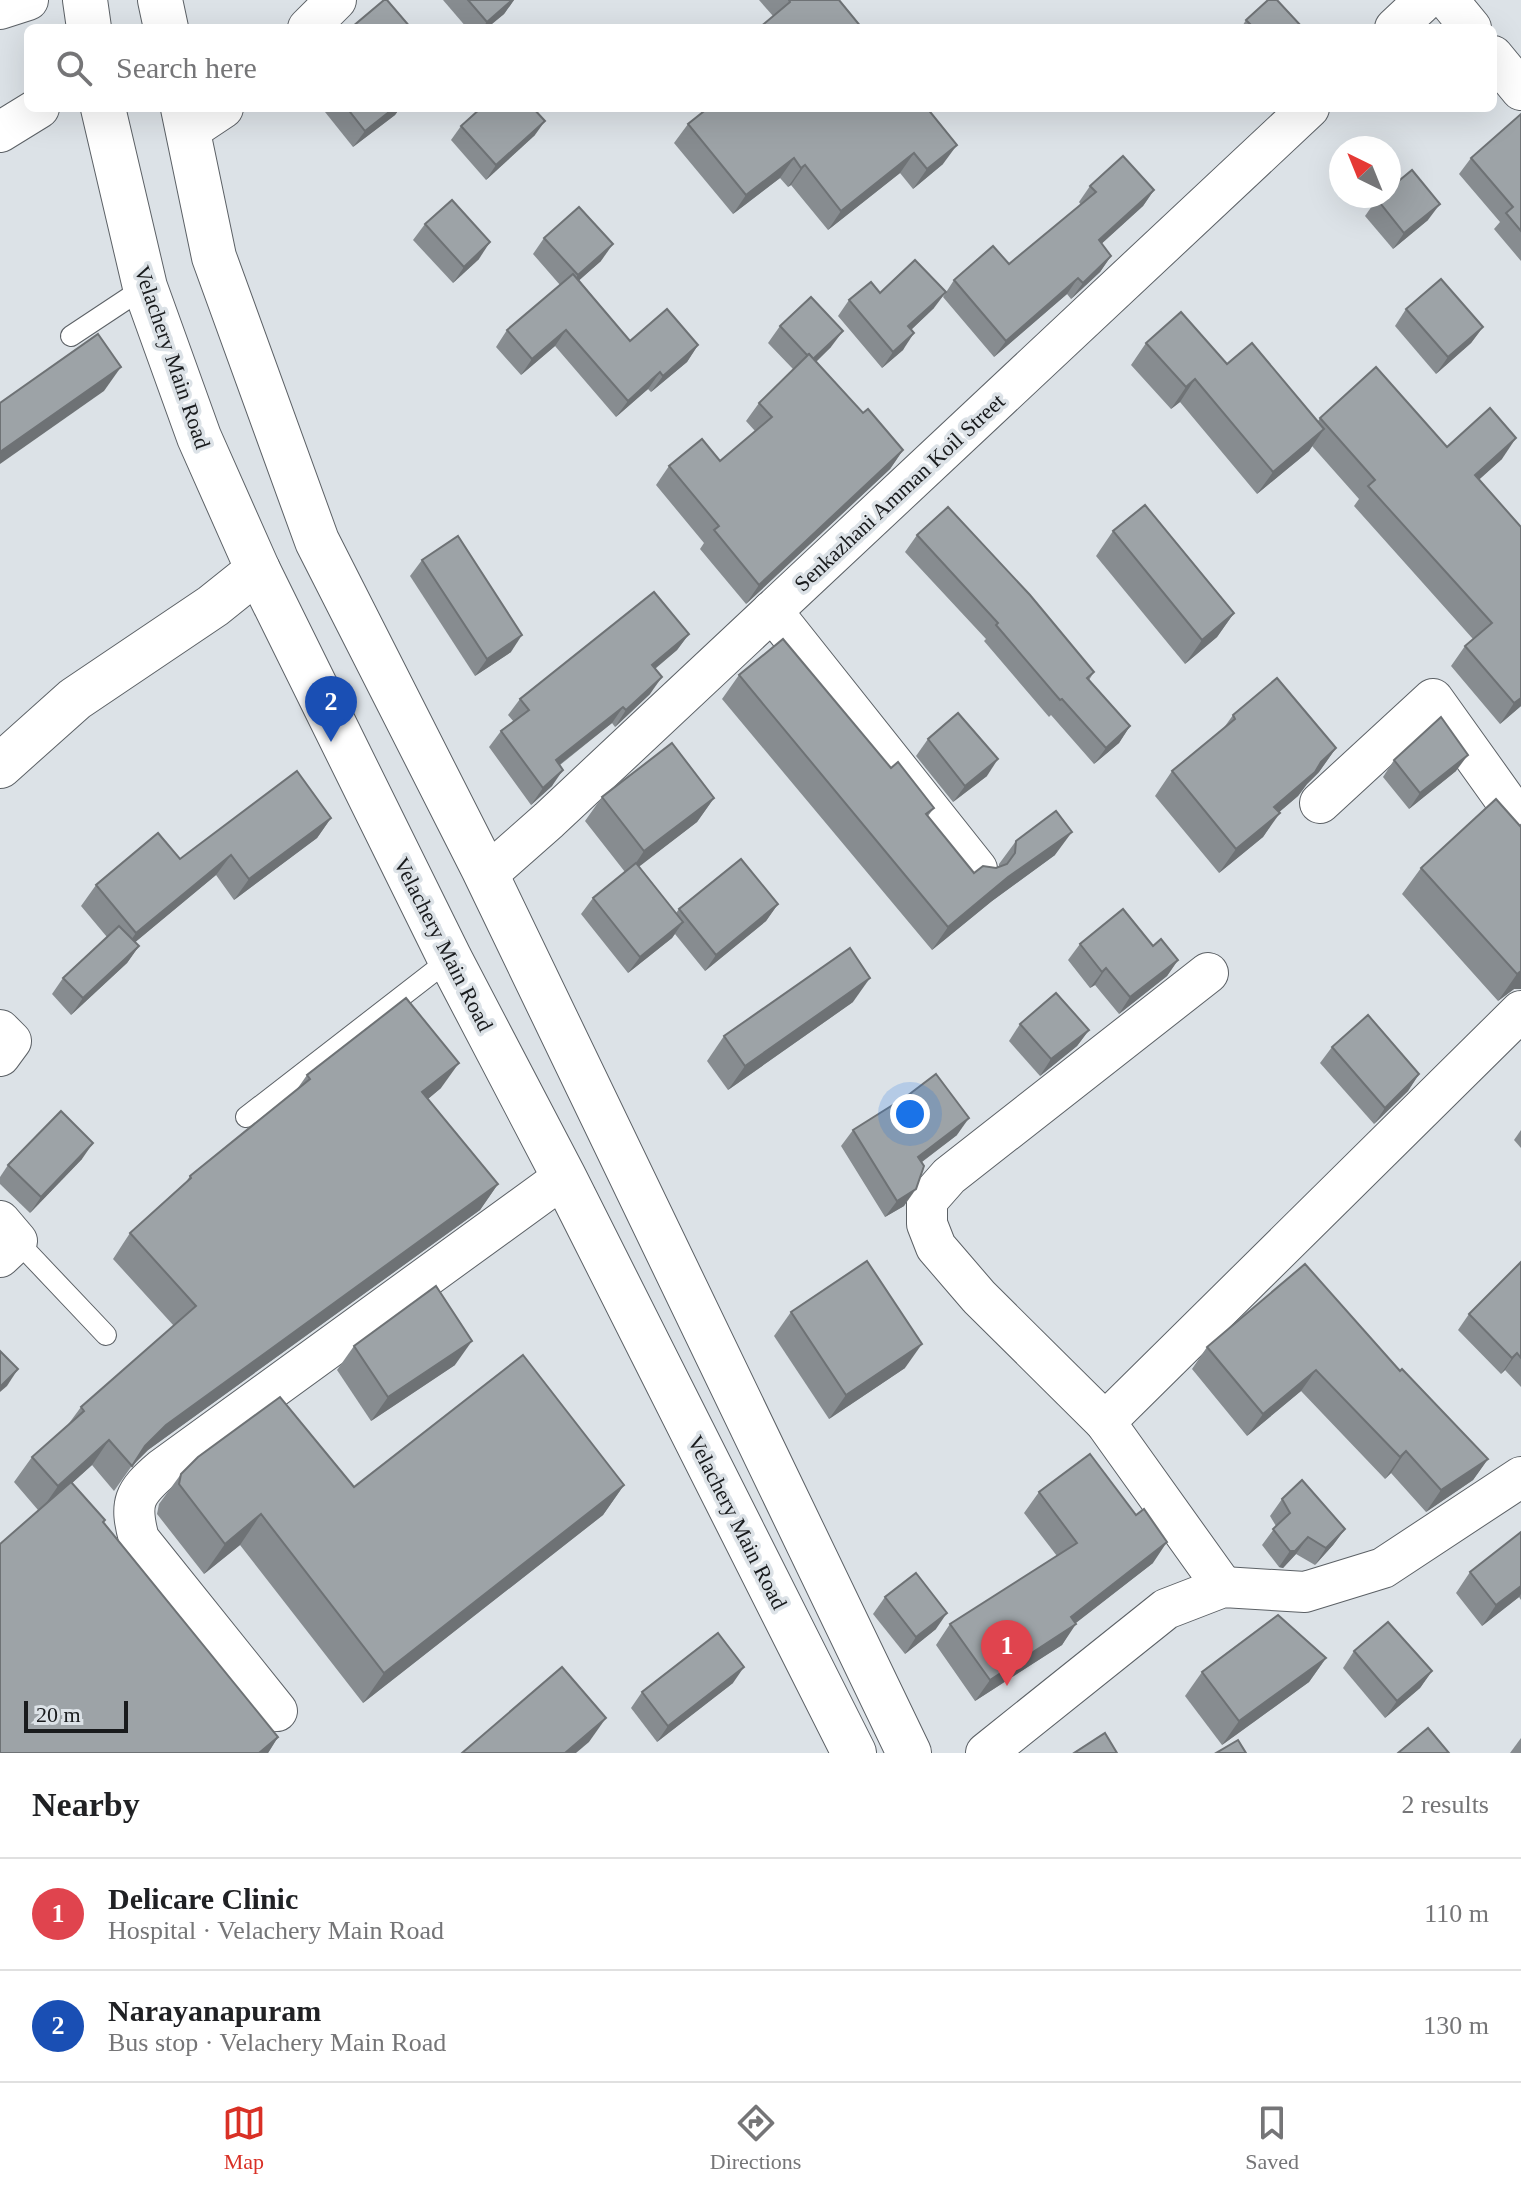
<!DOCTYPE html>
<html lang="en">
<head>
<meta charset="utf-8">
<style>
	:root { --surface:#fff; --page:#f6f6f6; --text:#202124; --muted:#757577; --line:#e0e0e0; --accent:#d93025 }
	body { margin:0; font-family:"Times New Roman",serif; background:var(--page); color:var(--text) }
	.compass { position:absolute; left:1329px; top:136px; width:72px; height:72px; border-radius:50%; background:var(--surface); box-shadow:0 8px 32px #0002; rotate:317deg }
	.scale { position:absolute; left:24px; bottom:20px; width:104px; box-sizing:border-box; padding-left:8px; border:4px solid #191b1d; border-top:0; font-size:22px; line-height:28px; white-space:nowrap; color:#191b1d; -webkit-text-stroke:6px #dce2e7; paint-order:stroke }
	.you { position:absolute; left:910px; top:1114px; width:28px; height:28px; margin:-20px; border:6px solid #fff; border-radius:50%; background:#1a73e8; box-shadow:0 0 0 12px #1a73e833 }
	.badge { display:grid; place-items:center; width:52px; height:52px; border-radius:50%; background:var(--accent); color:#fff; font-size:26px; font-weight:700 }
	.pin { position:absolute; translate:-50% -66px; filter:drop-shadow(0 2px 4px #0008) }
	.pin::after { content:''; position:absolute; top:42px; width:28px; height:24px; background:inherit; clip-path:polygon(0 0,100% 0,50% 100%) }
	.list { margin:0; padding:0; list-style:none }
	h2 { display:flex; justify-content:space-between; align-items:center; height:104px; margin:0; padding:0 32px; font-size:34px }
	h2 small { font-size:26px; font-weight:400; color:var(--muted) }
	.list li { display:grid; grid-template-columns:52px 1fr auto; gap:24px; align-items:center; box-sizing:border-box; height:112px; padding:0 32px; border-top:2px solid var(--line) }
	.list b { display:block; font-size:30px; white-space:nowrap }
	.list p { margin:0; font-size:26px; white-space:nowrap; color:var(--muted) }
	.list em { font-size:26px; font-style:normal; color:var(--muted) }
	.icon { flex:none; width:44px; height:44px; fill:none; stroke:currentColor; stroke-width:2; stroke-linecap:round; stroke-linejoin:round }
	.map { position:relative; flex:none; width:1521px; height:1753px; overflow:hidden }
	.search { position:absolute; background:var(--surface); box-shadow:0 8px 32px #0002; left:24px; right:24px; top:24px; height:88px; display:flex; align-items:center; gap:20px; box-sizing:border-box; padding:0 28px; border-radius:12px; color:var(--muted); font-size:30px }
	.sheet { height:328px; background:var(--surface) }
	nav { display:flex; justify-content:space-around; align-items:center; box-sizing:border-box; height:112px; border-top:2px solid var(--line); background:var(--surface); font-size:22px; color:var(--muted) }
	nav a { display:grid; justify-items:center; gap:4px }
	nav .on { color:var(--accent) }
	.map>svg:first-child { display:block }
</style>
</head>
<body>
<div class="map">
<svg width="1521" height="1753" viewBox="0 0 1521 1753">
	<rect width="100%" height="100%" fill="#dce2e7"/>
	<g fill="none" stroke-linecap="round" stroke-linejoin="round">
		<defs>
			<g id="lane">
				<path d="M71,336L145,287"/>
				<path d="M246,1117L450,959"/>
				<path d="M17,1241L106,1335"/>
			</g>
			<g id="street">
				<path d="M1448,0L1471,28"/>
				<path d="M0,9L28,0"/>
				<path d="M308,28L336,0"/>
				<path d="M1395,28L1425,0"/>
				<path d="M1493,56L1521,90"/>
				<path d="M0,132L39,108"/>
				<path d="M187,132L223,108"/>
				<path d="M772,611L977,869"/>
				<path d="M1320,803L1433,699L1521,822"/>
				<path d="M483,868L498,865L549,820L1309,108"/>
				<path d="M1208,973L949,1176L927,1201V1224L936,1247L979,1297L1105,1422L1223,1587"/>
				<path d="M0,1030L11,1041L0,1056"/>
				<path d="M0,1221L17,1241L0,1257"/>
				<path d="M1105,1422L1521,1011"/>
				<path d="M277,1711L139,1539C129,1502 134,1493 162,1469L564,1177"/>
				<path d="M986,1753L1166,1609L1223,1587L1305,1592L1383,1568L1521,1477"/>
			</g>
			<path id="secondary" d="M0,766L75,699L213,606L258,570"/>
			<g id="primary">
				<path d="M85,0L89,28"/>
				<path d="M160,0L166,28"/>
				<path d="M103,108L145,287L199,437L258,570L450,959L564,1177L854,1753"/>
				<path d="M183,108L214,257L317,541L483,868L909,1753"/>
			</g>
		</defs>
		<use href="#lane" stroke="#5c6166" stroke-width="22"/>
		<use href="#street" stroke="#5c6166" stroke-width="42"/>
		<use href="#secondary" stroke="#5c6166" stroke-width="46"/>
		<use href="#primary" stroke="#5c6166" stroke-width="46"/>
		<use href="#lane" stroke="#fff" stroke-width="20"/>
		<use href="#street" stroke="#fff" stroke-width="40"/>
		<use href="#secondary" stroke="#fff" stroke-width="44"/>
		<use href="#primary" stroke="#fff" stroke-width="44"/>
	</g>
	<g fill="#878c90">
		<path d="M443,0H514L504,14L487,28H467Z"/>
		<path d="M759,0H839L773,16Z"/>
		<path d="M1246,20L1303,28H1241Z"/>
		<path d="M328,108H400L395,115L353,147L325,112Z"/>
		<path d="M927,108L943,164L913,189L900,173L828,230L791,185L788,187L780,178L733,214L674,143L688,124Z"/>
		<path d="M1521,114V261L1494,229L1500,222L1459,174L1471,158Z"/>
		<path d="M461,126L535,135L486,180L451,140Z"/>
		<path d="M1090,186L1154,190L1143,206L1101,244L1111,256L1100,272L1071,299L1067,294L994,357L943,297L954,280L1009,264L1081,205L1079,202Z"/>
		<path d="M1377,199L1428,220L1393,249L1365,216Z"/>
		<path d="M425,224L479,259L453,283L413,240Z"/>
		<path d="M544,238L601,261L579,280L630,341L698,345L687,362L651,392L648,389L616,417L555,346L521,375L496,347L507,330L560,285L533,254Z"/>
		<path d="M880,293L934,308L911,330L903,350L882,368L838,316L849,300Z"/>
		<path d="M1406,309L1483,327L1471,343L1436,374L1395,326Z"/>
		<path d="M780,326L831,347L816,362L863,413L903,450L890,469L746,604L700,549L704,543L656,485L669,466L720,461L755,431L746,421L759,403L793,369L768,343Z"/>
		<path d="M1146,343L1227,364L1318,421L1320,418L1502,459L1479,479L1521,527V706L1500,724L1451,666L1465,646L1473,639L1354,506L1359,499L1312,446L1309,451L1257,494L1180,402L1171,409L1131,365Z"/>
		<path d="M1113,531L1234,613L1217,637L1185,664L1096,556Z"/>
		<path d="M917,535L1094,672L1089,680L1130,726L1119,743L1094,764L1051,715L1049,717L984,641L986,639L905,552Z"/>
		<path d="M422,560L511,652L475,676L410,576Z"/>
		<path d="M689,634L677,650L655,669L650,694L615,727L612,723L560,765L552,786L531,805L489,747L501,731L514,722L508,715L520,699Z"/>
		<path d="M739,675L891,768L934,808L928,816L974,873L999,867V864L1016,841L1055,855L992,901L932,950L722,699Z"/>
		<path d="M1233,715L1336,748L1319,772L1307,784L1298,796L1279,812L1263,837L1219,873L1155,796L1172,771L1223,729Z"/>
		<path d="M928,739L987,776L953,802L916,756Z"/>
		<path d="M1394,760L1456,771L1409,809L1383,777Z"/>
		<path d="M602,797L714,798L697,822L639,866L676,913L679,909L778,904L766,921L705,971L675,934L672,938L628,973L581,914L593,898L625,872L585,821Z"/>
		<path d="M331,818L317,838L234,900L216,875L135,942L139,946L127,963L71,1015L52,994L63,978L107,937L81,906L96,885L180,859Z"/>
		<path d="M1520,826L1521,989H1514L1498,1001L1402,894L1421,868Z"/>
		<path d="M1080,944L1153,946L1178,960L1167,976L1119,1014L1095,985L1090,988L1068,960Z"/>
		<path d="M853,1002L728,1090L707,1061L724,1036Z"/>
		<path d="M1020,1024L1089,1030L1077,1046L1040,1076L1009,1041Z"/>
		<path d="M1332,1047L1419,1074L1408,1091L1374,1124L1320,1063Z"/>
		<path d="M307,1075L441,1088L428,1099L498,1184L480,1210L148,1450L131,1467L114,1491L92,1465L72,1483L278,1737L268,1753H0L38,1510L14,1482L32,1457L67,1426L81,1407L174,1326L113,1259L130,1233L184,1185L190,1176L295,1092Z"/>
		<path d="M853,1130L957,1135L922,1162L904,1206L885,1217L841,1146Z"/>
		<path d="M1521,1130V1148L1514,1140Z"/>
		<path d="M82,1159L30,1213L0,1184V1177L8,1165Z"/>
		<path d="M1521,1262V1387L1505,1370L1501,1374L1458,1330L1469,1314Z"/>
		<path d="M791,1312L905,1368L829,1419L774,1336Z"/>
		<path d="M354,1346L455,1365L371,1421L337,1370Z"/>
		<path d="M1207,1347L1400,1371L1488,1459L1473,1480L1426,1512L1391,1473L1385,1479L1301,1391L1247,1436L1192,1369Z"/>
		<path d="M181,1474L354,1487L624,1485L603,1515L363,1703L240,1545L204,1574L157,1514L159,1504Z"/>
		<path d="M1039,1492L1153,1563L1075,1623L1062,1645L975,1701L936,1645L950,1624L1057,1556L1024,1513Z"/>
		<path d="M1282,1499L1345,1529L1333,1545L1315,1565L1296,1554L1283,1568L1279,1567L1262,1545L1276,1526L1270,1516Z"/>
		<path d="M1521,1532V1600L1519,1597L1482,1626L1456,1593L1470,1572Z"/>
		<path d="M885,1597L936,1629L905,1654L873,1614Z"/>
		<path d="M1354,1651L1432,1671L1420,1688L1385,1718L1343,1668Z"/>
		<path d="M1326,1658L1309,1682L1222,1745L1185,1696L1202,1672Z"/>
		<path d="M733,1683L657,1742L631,1708L642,1692Z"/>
		<path d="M1521,1738V1753H1510Z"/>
	</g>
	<g fill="#6e7275">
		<path d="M512,0H514L504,14L487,28H482L487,22Z"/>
		<path d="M394,108H400L395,115L353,147L365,131Z"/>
		<path d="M545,121L535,135L486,180L496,165Z"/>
		<path d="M957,145L943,164L913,189L927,169Z"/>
		<path d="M914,153L900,173L828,230L841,211Z"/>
		<path d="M794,158L780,178L733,214L746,195Z"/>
		<path d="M805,165L791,185L788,187L801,168Z"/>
		<path d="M1154,190L1143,206L1087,257L1099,240Z"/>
		<path d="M1440,204L1428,220L1393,249L1404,233Z"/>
		<path d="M490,242L479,259L453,283L464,267Z"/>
		<path d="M613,244L601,261L566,292L578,275Z"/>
		<path d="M1111,256L1100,272L1071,299L1083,283Z"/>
		<path d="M1078,278L1067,294L994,357L1006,341Z"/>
		<path d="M946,292L934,308L897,343L908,326Z"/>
		<path d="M1483,327L1471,343L1436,374L1448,357Z"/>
		<path d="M566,330L555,346L521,375L532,359Z"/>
		<path d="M843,331L831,347L800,377L812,360Z"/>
		<path d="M914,333L903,350L882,368L893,352Z"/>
		<path d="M698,345L687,362L651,392L663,376Z"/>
		<path d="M121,367L104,391L0,464V452Z"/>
		<path d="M660,372L648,389L616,417L628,401Z"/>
		<path d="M1195,379L1180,402L1171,409L1186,387Z"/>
		<path d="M1324,429L1309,451L1257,494L1273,472Z"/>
		<path d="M1516,438L1502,459L1461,496L1475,475Z"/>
		<path d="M903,450L890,469L746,604L759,585Z"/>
		<path d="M1234,613L1217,637L1185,664L1202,640Z"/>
		<path d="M689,634L677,650L640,681L652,665Z"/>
		<path d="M522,635L511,652L475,676L487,659Z"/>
		<path d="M662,677L650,694L615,727L626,710Z"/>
		<path d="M1521,698V706L1500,724L1514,703Z"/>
		<path d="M623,707L612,723L545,776L556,760Z"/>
		<path d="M1130,726L1119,743L1094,764L1106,748Z"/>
		<path d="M1336,748L1319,772L1307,784L1298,796L1257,831L1274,807Z"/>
		<path d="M1468,755L1456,771L1409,809L1420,793Z"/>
		<path d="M998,759L987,776L953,802L965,786Z"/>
		<path d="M563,770L552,786L531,805L543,788Z"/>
		<path d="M714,798L697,822L627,876L644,851Z"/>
		<path d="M1280,813L1263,837L1219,873L1236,849Z"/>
		<path d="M331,818L317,838L234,900L249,879Z"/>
		<path d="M1072,832L1055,855L992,901L932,950L948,927L1008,877Z"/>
		<path d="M231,855L216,875L121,954L136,933Z"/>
		<path d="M778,904L766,921L705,971L716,955Z"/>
		<path d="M683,922L672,938L628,973L640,957Z"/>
		<path d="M139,946L127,963L71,1015L83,998Z"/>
		<path d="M1178,960L1167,976L1119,1014L1130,997Z"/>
		<path d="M1106,968L1095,985L1090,988L1102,972Z"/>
		<path d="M1521,971V989H1514L1498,1001L1517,974Z"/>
		<path d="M870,978L853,1002L728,1090L745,1066Z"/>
		<path d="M1089,1030L1077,1046L1040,1076L1051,1059Z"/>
		<path d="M459,1063L441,1088L405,1118L422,1092Z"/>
		<path d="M1419,1074L1408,1091L1374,1124L1385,1108Z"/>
		<path d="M969,1118L957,1135L907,1173L918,1157Z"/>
		<path d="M93,1143L82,1159L30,1213L41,1197Z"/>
		<path d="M498,1184L480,1210L148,1450L131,1467L145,1446L166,1425Z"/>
		<path d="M916,1189L904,1206L885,1217L897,1201Z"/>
		<path d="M472,1341L455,1365L371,1421L388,1397Z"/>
		<path d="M922,1344L905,1368L829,1419L846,1395Z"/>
		<path d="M1517,1353L1505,1370L1501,1374L1512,1358Z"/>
		<path d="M18,1369L7,1386L0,1392V1387Z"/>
		<path d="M1316,1370L1301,1391L1247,1436L1263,1414Z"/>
		<path d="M109,1440L92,1465L40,1512L58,1486Z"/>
		<path d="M1406,1451L1391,1473L1385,1479L1400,1457Z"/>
		<path d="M1488,1459L1473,1480L1426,1512L1441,1490Z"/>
		<path d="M624,1485L603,1515L363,1703L384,1673Z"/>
		<path d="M261,1514L240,1545L204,1574L225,1544Z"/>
		<path d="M1345,1529L1333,1545L1315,1565L1326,1548Z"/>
		<path d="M1308,1537L1296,1554L1283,1568L1279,1567L1290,1551Z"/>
		<path d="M1167,1542L1153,1563L1067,1630L1076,1624L1062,1645L975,1701L990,1680Z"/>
		<path d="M1521,1586V1594L1519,1597L1482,1626L1496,1605Z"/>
		<path d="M947,1613L936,1629L905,1654L916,1637Z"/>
		<path d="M1326,1658L1309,1682L1222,1745L1239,1721Z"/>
		<path d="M744,1667L733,1683L657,1742L668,1726Z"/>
		<path d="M1432,1671L1420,1688L1385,1718L1397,1701Z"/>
		<path d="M606,1718L589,1742L576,1753H565Z"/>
		<path d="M278,1737L268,1753H259Z"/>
	</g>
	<g fill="#9da3a7" stroke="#6e7275" stroke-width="2">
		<path d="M384,0H387L411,28H352V27Z"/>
		<path d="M468,0H512L487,22Z"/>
		<path d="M789,0H839L862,28H759L790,2Z"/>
		<path d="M1268,0H1277L1303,28H1254L1246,20Z"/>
		<path d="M347,108H394L365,131Z"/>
		<path d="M481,108H533L545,121L496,165L461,126Z"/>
		<path d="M708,108H927L957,145L927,169L914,153L841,211L805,165L801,168L794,158L746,195L688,124Z"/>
		<path d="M1521,114V231L1506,213L1513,207L1471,158Z"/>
		<path d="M1123,156L1154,190L1099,240L1111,256L1083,283L1078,278L1006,341L954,280L993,246L1009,264L1096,192L1090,186Z"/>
		<path d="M1412,170L1440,204L1404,233L1377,199L1380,196H1389V189Z"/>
		<path d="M452,200L490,242L464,267L425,224Z"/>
		<path d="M579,207L613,244L578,275L544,238Z"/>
		<path d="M915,260L946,292L908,326L914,333L893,352L849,300L871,282L880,293Z"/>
		<path d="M573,274L630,341L667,309L698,345L663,376L660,372L628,401L566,330L532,359L507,330Z"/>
		<path d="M1441,279L1483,327L1448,357L1406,309Z"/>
		<path d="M811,297L843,331L813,359L809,354L807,355L780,326Z"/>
		<path d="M1181,312L1227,364L1252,343L1324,429L1273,472L1195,379L1186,387L1146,343Z"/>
		<path d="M98,334L121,367L0,452V403Z"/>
		<path d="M809,354L863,413L868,409L903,450L759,585L714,530L719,526L669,466L702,439L720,461L772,417L759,403Z"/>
		<path d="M1376,367L1447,447L1490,408L1516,438L1475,475L1521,527V698L1514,703L1465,646L1492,623L1368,486L1375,480L1320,418Z"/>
		<path d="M1145,505L1234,613L1202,640L1113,531Z"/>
		<path d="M948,507L1030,595L1094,672L1087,678L1130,726L1106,748L1062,699L1060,700L996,625L998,623L917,535Z"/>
		<path d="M458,536L522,635L487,659L422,560Z"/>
		<path d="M654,592L689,634L652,665L662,677L626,710L623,707L556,760L563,770L543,788L501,731L529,710L520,699Z"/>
		<path d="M783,639L891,768L898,762L934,808L926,814L974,873L983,866L996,868L1007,864L1015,853L1016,841L1056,811L1072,832L1008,877L948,927L739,675Z"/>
		<path d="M1277,678L1336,748L1321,762L1315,772L1274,807L1280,813L1236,849L1172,771L1235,719L1233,715Z"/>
		<path d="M958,713L998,759L965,786L928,739Z"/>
		<path d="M1441,717L1468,755L1420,793L1394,760Z"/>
		<path d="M672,743L714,798L644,851L602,797Z"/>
		<path d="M297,771L331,818L249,879L231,855L136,933L96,885L158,833L180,859Z"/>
		<path d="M1496,799L1520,826L1521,825V971L1517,974L1421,868Z"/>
		<path d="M741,859L778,904L716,955L679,909Z"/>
		<path d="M636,863L683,922L640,957L593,898Z"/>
		<path d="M1123,909L1153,946L1161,939L1178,960L1130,997L1106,968L1102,972L1080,944Z"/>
		<path d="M119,926L139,946L83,998L63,978Z"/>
		<path d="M850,948L870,978L745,1066L724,1036Z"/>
		<path d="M1056,993L1089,1030L1051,1059L1020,1024Z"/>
		<path d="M406,998L459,1063L422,1092L498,1184L166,1425L145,1446L132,1466L109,1440L58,1486L32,1457L84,1411L81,1407L196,1306L130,1233L191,1178L190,1176L310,1079L307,1075Z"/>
		<path d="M1368,1015L1419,1074L1385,1108L1332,1047Z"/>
		<path d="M936,1074L969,1118L918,1157L924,1166L916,1189L897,1201L853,1130L907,1096Z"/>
		<path d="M61,1111L93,1143L41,1197L8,1165Z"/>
		<path d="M867,1261L922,1344L846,1395L791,1312Z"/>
		<path d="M1521,1262V1358L1517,1353L1512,1358L1469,1314Z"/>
		<path d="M1305,1264L1400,1371L1402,1369L1488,1459L1441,1490L1406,1451L1400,1457L1316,1370L1263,1414L1207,1347Z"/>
		<path d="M436,1286L472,1341L388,1397L354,1346Z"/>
		<path d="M0,1351L18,1369L0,1387Z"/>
		<path d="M523,1355L624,1485L384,1673L261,1514L225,1544L179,1484L181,1474L198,1457L280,1397L354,1487Z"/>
		<path d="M1090,1454L1136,1515L1144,1509L1167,1542L1071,1617L1076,1624L990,1680L950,1624L1077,1543L1039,1492Z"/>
		<path d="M1302,1480L1345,1529L1326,1548L1308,1537L1295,1551H1290L1273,1529L1290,1513L1282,1499Z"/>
		<path d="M71,1482L105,1520L103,1522L278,1737L259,1753H0V1544Z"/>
		<path d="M1521,1532V1586L1496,1605L1470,1572Z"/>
		<path d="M916,1573L947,1613L916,1637L885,1597Z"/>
		<path d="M1278,1615L1326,1658L1239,1721L1202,1672Z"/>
		<path d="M1388,1622L1432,1671L1397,1701L1354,1651Z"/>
		<path d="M718,1633L744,1667L668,1726L642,1692Z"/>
		<path d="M562,1667L606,1718L565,1753H462Z"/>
		<path d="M1428,1728L1449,1753H1398Z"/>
		<path d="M1105,1733L1117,1753H1074Z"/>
		<path d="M1238,1740L1246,1753H1216Z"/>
	</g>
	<g text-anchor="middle" stroke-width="7" stroke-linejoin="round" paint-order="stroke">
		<g font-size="22" fill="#191b1d" stroke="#dce2e7">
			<text transform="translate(173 357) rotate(71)" y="8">Velachery Main Road</text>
			<text transform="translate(899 492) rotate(-43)" y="8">Senkazhani Amman Koil Street</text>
			<text transform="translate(444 944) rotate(63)" y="8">Velachery Main Road</text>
			<text transform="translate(738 1522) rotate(63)" y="8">Velachery Main Road</text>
		</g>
	</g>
</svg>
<svg class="compass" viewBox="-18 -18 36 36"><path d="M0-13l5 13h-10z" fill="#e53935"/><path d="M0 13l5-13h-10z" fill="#757577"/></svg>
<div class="scale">20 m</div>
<div class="you"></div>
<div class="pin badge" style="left:1007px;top:1686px;background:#e0444e">1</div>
<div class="pin badge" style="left:331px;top:742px;background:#1a4fb4">2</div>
<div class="search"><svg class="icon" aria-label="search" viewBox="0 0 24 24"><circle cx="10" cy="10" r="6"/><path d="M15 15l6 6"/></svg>Search here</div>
</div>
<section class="sheet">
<h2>Nearby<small>2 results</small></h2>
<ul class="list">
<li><span class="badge" style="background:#e0444e">1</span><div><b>Delicare Clinic</b><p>Hospital · Velachery Main Road</p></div><em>110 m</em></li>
<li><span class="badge" style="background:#1a4fb4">2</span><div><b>Narayanapuram</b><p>Bus stop · Velachery Main Road</p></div><em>130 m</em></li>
</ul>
</section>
<nav>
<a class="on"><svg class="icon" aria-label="map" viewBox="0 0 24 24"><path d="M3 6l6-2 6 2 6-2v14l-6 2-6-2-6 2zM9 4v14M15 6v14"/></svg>Map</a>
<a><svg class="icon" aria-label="directions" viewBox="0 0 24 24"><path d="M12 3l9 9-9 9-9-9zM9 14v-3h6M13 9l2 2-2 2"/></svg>Directions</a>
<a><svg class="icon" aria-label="saved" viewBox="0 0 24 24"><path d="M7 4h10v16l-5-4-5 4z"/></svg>Saved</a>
</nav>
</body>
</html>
